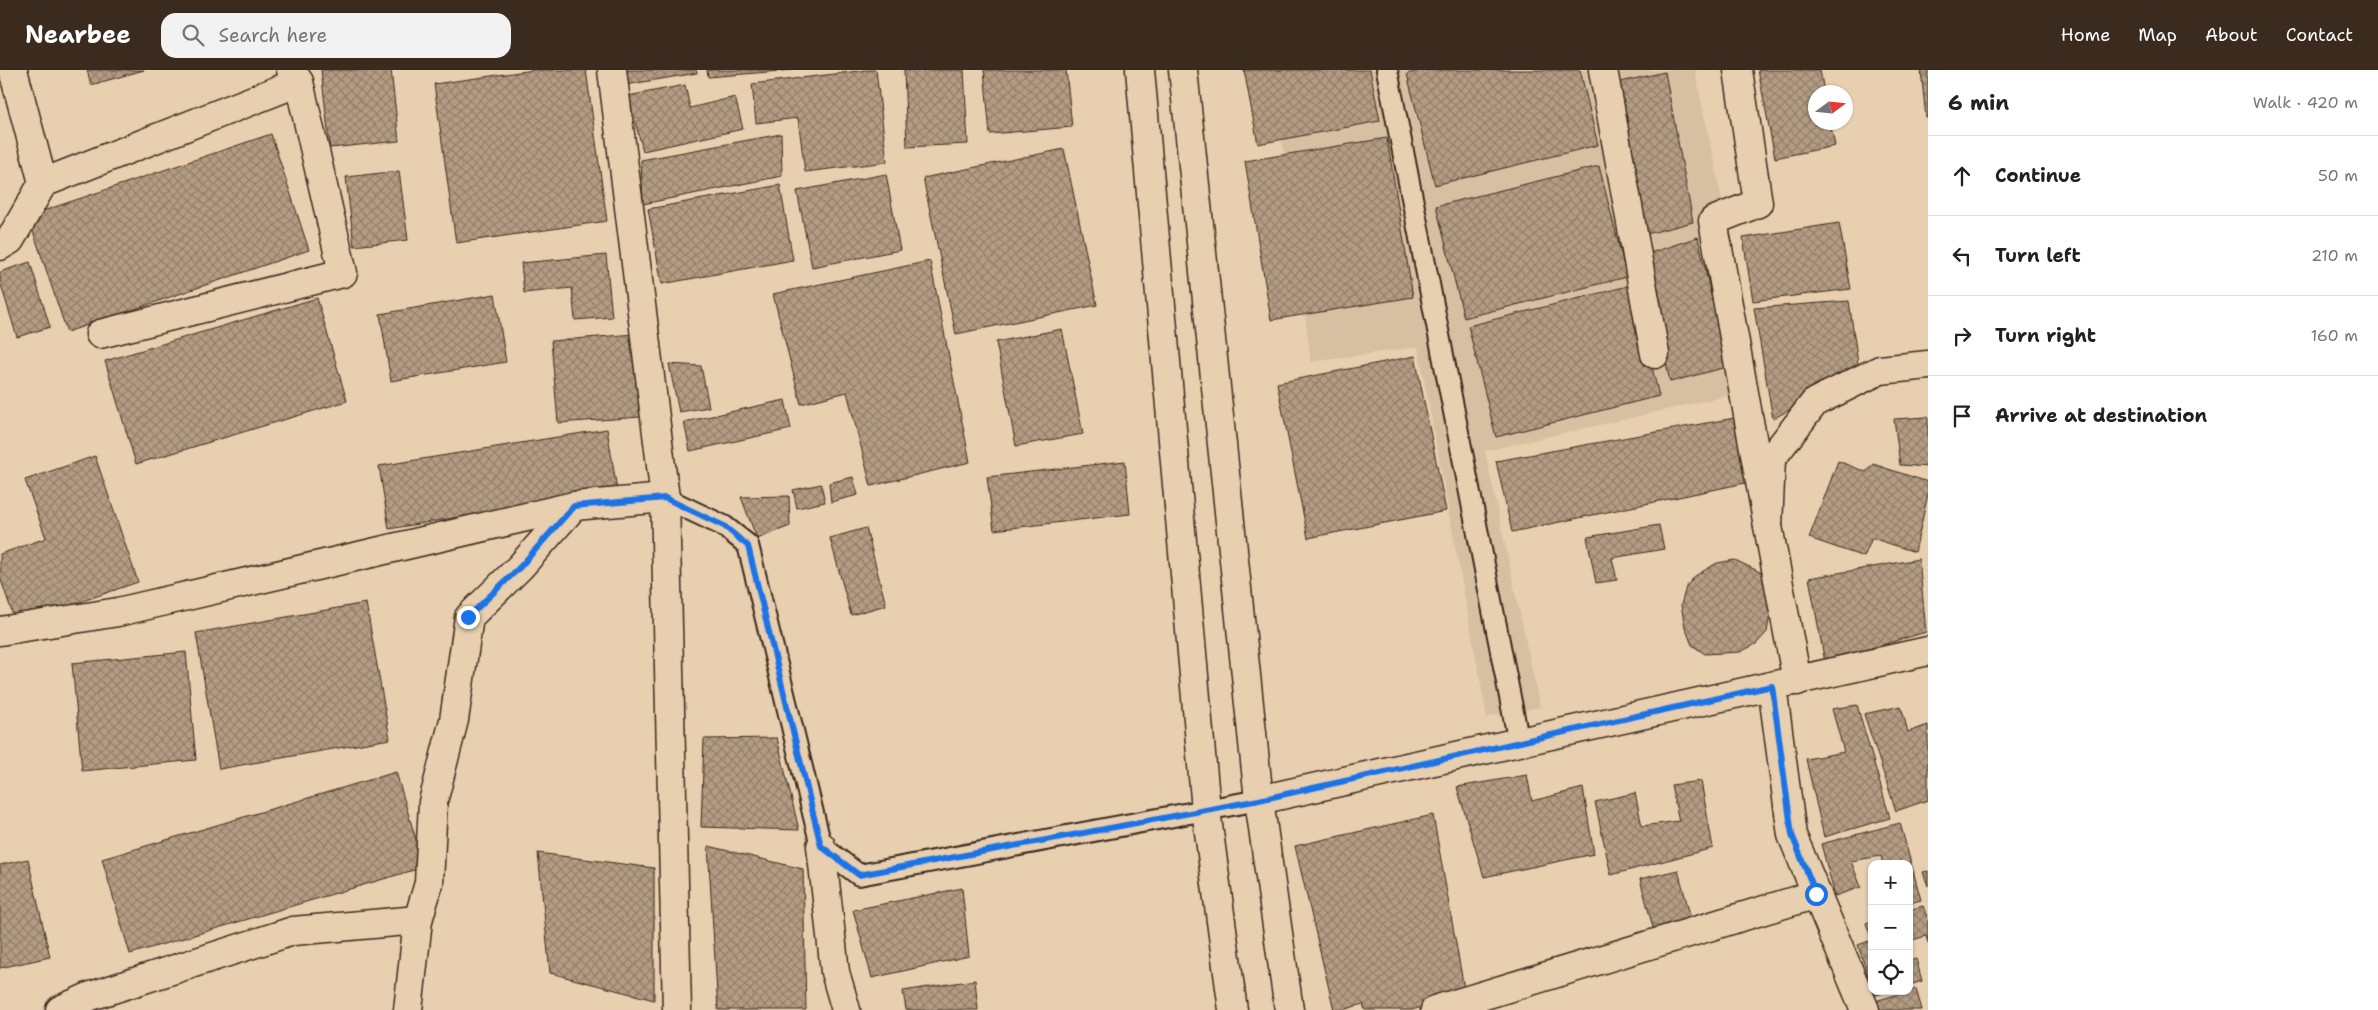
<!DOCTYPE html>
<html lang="en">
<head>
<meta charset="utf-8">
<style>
	:root { --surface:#fff; --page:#f2f2f2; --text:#202124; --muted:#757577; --line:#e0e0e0; --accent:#3b2a1e }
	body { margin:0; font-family:"Shantell Sans",sans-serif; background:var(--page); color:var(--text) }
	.controls { position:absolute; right:15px; bottom:15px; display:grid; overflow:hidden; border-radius:10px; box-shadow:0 1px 4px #0004 }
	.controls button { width:45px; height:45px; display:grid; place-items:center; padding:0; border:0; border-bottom:1px solid var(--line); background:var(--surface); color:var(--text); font:25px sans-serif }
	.compass { position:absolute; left:1808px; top:15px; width:45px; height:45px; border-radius:50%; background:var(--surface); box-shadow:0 1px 4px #0004; rotate:75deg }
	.stop { position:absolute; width:15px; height:15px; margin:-11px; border:4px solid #1a73e8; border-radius:50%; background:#fff }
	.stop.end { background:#1a73e8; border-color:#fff; box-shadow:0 1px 5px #0008 }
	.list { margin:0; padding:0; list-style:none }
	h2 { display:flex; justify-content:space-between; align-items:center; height:65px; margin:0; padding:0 20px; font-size:21px }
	h2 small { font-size:16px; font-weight:400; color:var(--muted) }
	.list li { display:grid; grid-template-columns:32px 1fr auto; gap:15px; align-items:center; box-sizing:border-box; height:80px; padding:0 20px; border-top:1px solid var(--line) }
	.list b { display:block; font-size:19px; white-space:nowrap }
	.list em { font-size:16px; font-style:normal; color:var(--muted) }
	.icon { flex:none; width:28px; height:28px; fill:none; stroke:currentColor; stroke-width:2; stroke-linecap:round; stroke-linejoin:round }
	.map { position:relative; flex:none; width:1928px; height:940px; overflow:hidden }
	header { display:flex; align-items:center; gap:30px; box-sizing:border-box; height:70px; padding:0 25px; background:var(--accent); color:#fff }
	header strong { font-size:24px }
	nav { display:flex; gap:28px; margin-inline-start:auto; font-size:18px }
	.search { width:350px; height:45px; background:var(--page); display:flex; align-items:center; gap:12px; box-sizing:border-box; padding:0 18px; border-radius:15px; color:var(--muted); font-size:19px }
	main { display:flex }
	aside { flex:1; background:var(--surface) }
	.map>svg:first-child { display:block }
</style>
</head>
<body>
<header>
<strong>Nearbee</strong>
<div class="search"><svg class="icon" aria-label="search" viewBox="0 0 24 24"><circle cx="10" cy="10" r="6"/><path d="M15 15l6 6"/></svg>Search here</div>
<nav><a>Home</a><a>Map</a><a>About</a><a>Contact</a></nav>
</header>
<main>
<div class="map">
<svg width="1928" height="940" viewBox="0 0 1928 940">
	<defs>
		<pattern id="building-cross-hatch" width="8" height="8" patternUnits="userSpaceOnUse" patternTransform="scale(1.25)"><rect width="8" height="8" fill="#b39c82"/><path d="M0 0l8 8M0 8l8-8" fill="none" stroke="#937f6a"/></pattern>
	</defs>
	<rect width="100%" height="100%" fill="#e7cfaf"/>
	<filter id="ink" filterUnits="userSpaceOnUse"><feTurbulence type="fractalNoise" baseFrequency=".02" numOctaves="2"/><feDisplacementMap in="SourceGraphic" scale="10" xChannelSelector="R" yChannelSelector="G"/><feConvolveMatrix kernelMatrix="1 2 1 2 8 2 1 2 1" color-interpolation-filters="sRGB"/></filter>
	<g filter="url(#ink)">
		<path fill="#d7c0a2" d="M1273,0H1695L1761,318L1485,381L1540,637L1487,647L1418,277L1311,292Z"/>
		<g fill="url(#building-cross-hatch)" stroke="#3b2a1e">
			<path d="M87,0H144L91,15Z"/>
			<path d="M321,0H391L399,71L330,78Z"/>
			<path d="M534,0H586L607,151L456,173L434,14Z"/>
			<path d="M622,0H696L697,3L625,15Z"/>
			<path d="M707,0H792L708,7Z"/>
			<path d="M867,0H876L887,92L805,102L798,48L756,53L752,14Z"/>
			<path d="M904,0H964L968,74L907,77Z"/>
			<path d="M984,0H1066L1072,57L990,64Z"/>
			<path d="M1244,0H1370L1380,51L1258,74Z"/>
			<path d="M1422,0H1580L1598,75L1435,115L1407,4Z"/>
			<path d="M1758,0H1820L1824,22H1816V52H1830L1835,76L1775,88Z"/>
			<path d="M1921,0H1928V48H1926Z"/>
			<path d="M1665,2L1693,152L1643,165L1611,14Z"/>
			<path d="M685,15L690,38L735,27L743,59L643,81L628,26Z"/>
			<path d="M271,64L309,180L67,262L28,146Z"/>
			<path d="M781,64L782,106L643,134L641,90Z"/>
			<path d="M1387,68L1413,227L1271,250L1245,91Z"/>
			<path d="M1064,79L1097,235L956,264L923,108Z"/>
			<path d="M1599,96L1627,207L1464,248L1436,136Z"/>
			<path d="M399,101L408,170L354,176L346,107Z"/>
			<path d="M886,104L900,180L812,197L797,121Z"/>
			<path d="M780,115L793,190L662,214L648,139Z"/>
			<path d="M1839,153L1851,219L1753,231L1743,168Z"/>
			<path d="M1698,167L1727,297L1670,312L1644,185Z"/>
			<path d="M606,185L612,247L575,250L572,218L524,223L521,193Z"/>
			<path d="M930,191L970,392L871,416L847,322L801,334L773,224Z"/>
			<path d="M30,192L50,257L17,267L0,212V202Z"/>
			<path d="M1632,215L1659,326L1496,367L1468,256Z"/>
			<path d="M495,224L506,292L391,311L380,244Z"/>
			<path d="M317,228L347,331L136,394L105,291Z"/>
			<path d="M1849,231L1859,300L1773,349L1754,238Z"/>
			<path d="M1062,259L1083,364L1016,376L996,272Z"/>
			<path d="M634,264L641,347L558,353L551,271Z"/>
			<path d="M1415,286L1446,441L1308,468L1277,313Z"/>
			<path d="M669,294L701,296L709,337L679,342Z"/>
			<path d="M785,330L791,359L690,381L684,352Z"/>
			<path d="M1740,347L1750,412L1512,462L1496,391Z"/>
			<path d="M1928,347V397L1900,395L1894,349Z"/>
			<path d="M607,359L617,420L389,459L379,396Z"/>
			<path d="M95,386L138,512L16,554L0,507V484L46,468L25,410Z"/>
			<path d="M1125,391L1130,444L994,460L987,407Z"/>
			<path d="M1838,391L1866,402L1873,394L1928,412V424L1915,482L1872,468L1864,487L1809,468Z"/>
			<path d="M853,407L858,425L831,432L829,413Z"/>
			<path d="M821,414L825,432L797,438L793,420Z"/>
			<path d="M789,426L790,456L757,469L741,427Z"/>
			<path d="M1659,455L1664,479L1612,488L1617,510L1596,513L1587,467Z"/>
			<path d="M866,458L886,535L851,545L830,468Z"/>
			<path d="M1919,489L1926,562L1825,592L1809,508Z"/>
			<path d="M1735,490L1762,503L1769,521L1771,539L1767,562L1756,574L1740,582L1705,584L1692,575L1685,557L1681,535L1686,517L1695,506L1717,493Z"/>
			<path d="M366,533L390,669L219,699L196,563Z"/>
			<path d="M186,582L196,690L82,701L72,593Z"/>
			<path d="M1857,635L1890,748L1824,767L1806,689L1844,682L1832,639Z"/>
			<path d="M1901,636L1908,662L1928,655V730L1896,741L1864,644Z"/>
			<path d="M777,668L799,760L701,757L704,669Z"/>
			<path d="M396,702L424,797L130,884L102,789Z"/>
			<path d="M1527,705L1532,731L1583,718L1594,784L1484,807L1457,717Z"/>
			<path d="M1701,711L1713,778L1611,805L1595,732L1635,723L1642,756L1679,751L1671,715Z"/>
			<path d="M1433,745L1465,924L1412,940H1365L1363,934L1342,940H1334L1295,776Z"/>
			<path d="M1900,753L1921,830L1909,833V794H1883L1881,786L1851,791L1861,817L1835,826L1821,774Z"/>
			<path d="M708,776L803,799L806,940H718Z"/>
			<path d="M538,783L654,798V930L550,903Z"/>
			<path d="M28,789L50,887L0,898V795Z"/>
			<path d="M1678,800L1692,852L1655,865L1640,809Z"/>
			<path d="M1928,801V816L1923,802Z"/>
			<path d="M962,818L969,886L872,908L853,840Z"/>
			<path d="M1923,836L1928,850V873L1926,866L1909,871V840Z"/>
			<path d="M1872,851V919L1858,875L1872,870L1866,853Z"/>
			<path d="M1916,889L1922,911L1909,915V891Z"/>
			<path d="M975,910L978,940H906L903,921Z"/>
			<path d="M1916,919L1922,940H1875L1872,932Z"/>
			<path d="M1872,921H1888L1874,926Z"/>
		</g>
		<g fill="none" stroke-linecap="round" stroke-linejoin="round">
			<defs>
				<g id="pedestrian">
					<path d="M1387,0L1519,673"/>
					<path d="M665,428L724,456L748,475L821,776L859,805L1259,730"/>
				</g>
				<g id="minor">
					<path d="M1603,0L1655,284"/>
					<path d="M1738,0L1758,133L1713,151L1768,456"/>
					<path d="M43,113L299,12"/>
					<path d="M0,176L10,170L43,113L13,0"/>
					<path d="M100,264L343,203L299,12L291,0"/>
					<path d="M1797,611L1768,456L1771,389L1815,332L1880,300L1928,295"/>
					<path d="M1772,616L1792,765L1865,940"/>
					<path d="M1259,730L1928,581"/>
					<path d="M821,776L835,902L846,940"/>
					<path d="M60,940L91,926L293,861L418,850"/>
					<path d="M408,940L418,850L429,813L433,732L454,650L469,547L520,497L574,436"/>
					<path d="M1435,940L1817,824"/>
				</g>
				<g id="tertiary">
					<path d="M612,0L665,428L677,940"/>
					<path d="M1140,0L1206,740L1233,940"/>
					<path d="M1183,0L1259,730L1289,940"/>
					<path d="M0,561L118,542L574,436L665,428"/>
				</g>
			</defs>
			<use href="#pedestrian" stroke="#3b2a1e" stroke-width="24"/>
			<use href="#minor" stroke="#3b2a1e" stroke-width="31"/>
			<use href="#tertiary" stroke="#3b2a1e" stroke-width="31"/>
			<use href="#pedestrian" stroke="#e7cfaf" stroke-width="20"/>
			<use href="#minor" stroke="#e7cfaf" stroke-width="28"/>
			<use href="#tertiary" stroke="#e7cfaf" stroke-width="28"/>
		</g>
	</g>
	<g fill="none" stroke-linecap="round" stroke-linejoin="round" filter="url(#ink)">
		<path stroke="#1a73e8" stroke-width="6" d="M468,547L520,497L574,436L665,428L724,456L748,476L821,776L859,805L1259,730L1772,616L1792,765L1816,824"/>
	</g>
</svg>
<div class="controls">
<button>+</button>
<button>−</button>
<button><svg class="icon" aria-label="locate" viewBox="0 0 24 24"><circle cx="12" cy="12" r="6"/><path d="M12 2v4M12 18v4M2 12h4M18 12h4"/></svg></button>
</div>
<svg class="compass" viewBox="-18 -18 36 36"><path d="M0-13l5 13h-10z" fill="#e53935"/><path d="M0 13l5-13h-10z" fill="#757577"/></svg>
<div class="stop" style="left:1816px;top:824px"></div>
<div class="stop end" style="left:468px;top:547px"></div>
</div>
<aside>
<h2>6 min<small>Walk · 420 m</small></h2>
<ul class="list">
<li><svg class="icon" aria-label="ahead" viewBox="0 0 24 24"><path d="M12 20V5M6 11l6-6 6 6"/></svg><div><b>Continue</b></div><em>50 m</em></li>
<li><svg class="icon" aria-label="left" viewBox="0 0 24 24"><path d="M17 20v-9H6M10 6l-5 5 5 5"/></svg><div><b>Turn left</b></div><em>210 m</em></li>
<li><svg class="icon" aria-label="right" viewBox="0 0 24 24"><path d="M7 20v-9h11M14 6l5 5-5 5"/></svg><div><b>Turn right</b></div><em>160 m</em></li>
<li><svg class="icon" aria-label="arrive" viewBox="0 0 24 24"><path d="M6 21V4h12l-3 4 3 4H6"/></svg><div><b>Arrive at destination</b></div></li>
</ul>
</aside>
</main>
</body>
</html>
